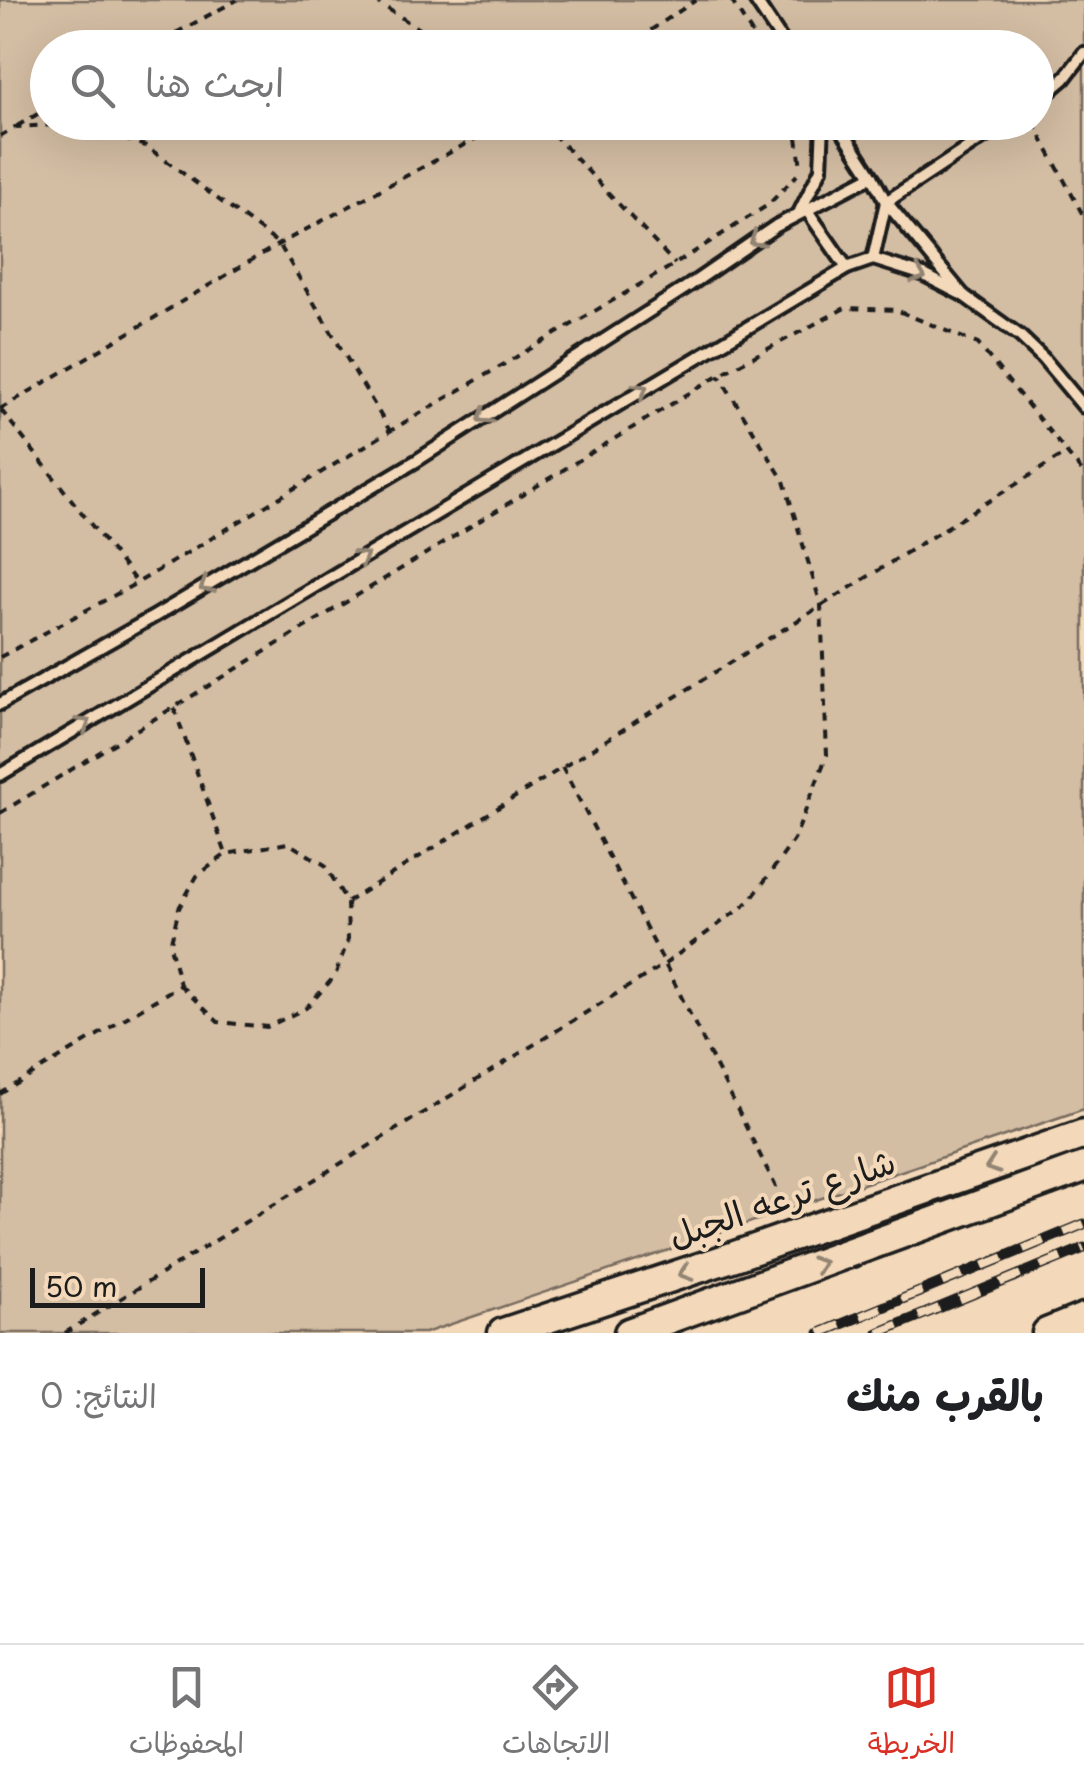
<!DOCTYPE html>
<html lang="ar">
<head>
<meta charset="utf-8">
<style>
	:root { --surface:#fff; --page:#f6f6f6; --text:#202124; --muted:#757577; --line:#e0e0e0; --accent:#d93025 }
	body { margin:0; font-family:"Playpen Sans","Playpen Sans Arabic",sans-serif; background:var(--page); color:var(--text); direction:rtl }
	.scale { position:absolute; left:30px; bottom:25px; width:175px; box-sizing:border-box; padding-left:10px; border:5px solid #1c1c1c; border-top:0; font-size:28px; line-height:35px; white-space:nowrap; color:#1c1c1c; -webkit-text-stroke:8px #f3d9ba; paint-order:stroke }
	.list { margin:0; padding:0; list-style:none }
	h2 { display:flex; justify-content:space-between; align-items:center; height:130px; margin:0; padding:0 40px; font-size:42px }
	h2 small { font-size:32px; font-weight:400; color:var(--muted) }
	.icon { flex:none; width:55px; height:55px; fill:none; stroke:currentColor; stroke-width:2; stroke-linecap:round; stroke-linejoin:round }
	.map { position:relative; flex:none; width:1084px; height:1333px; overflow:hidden; direction:ltr }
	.search { position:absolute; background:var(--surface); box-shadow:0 10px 40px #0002; left:30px; right:30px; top:30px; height:110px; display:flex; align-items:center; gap:25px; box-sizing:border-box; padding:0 35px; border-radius:55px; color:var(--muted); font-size:38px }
	.sheet { height:310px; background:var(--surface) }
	nav { display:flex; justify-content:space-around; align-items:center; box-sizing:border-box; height:140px; border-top:2px solid var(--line); background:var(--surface); font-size:28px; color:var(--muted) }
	nav a { display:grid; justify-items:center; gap:5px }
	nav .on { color:var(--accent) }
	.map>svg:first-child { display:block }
</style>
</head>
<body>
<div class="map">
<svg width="1084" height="1333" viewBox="0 0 1084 1333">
	<rect width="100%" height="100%" fill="#f3d9ba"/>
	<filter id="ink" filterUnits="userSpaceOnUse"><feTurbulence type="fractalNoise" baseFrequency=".01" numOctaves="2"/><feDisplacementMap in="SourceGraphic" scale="20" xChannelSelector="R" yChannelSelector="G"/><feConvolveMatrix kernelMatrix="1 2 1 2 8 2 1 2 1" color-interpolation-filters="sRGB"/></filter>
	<g filter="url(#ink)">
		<path fill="#d3bda3" stroke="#786c60" stroke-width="2.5" fill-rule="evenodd" d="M0,0H1084V1109L425,1333H0ZM48,48H1036V122H48Z"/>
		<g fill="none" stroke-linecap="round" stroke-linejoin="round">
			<defs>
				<g id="lane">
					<path d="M755,0L787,48"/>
					<path d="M1036,103L1064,79L1084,53"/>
					<path d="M837,122L872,176L886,202L963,295L1020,336L1043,358L1084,407"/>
					<path d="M806,209L847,268"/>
					<path d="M800,211L821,169L823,122"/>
					<path d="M873,259L886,202L1007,122"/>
					<path d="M0,704L155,616L416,461L690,285L776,226L872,176"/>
					<path d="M0,775L847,268L873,259L924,275L963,295"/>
				</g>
				<g id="secondary">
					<path d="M503,1333L735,1256L1084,1134"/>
					<path d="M629,1333L1084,1167"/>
					<path d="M1047,1333L1084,1318"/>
				</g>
			</defs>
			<use href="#lane" stroke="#1c1c1c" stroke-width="18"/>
			<use href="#secondary" stroke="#1c1c1c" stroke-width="35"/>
			<g stroke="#1c1c1c" stroke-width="4" stroke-dasharray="8 8" stroke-linecap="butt">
				<path d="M374,0L449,48"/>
				<path d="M731,0L761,48"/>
				<path d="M148,48L237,0"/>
				<path d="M624,48L696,0"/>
				<path d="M542,122L675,264"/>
				<path d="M795,122L801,167"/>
				<path d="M1033,122L1084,217"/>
				<path d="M17,126L48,108"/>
				<path d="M0,136L15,127L73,124L146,146L279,244L390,431"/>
				<path d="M0,409L279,244L507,122"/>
				<path d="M1,410L137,583"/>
				<path d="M0,657L137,583L390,431L675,264L768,205L797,175"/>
				<path d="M174,708L226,854"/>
				<path d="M562,767L665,964L778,1191"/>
				<path d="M0,813L719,375L845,308L896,310L978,344L1084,474"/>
				<path d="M180,985L218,1022L267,1027L306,1008L335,976L348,940L347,902"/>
				<path d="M0,1094L180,985L170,946L179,908L197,876L226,854L288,843L325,865L347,902L1066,453"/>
				<path d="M65,1333L665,964L750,901L794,840L827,755L821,605L784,481L719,375"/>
			</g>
			<use href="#lane" stroke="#f3d9ba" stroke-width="10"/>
			<use href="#secondary" stroke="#f3d9ba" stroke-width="28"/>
			<defs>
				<g id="rail">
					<path d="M820,1333L1084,1224"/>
					<path d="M878,1333L1084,1248"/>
				</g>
			</defs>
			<use href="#rail" stroke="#1c1c1c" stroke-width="11"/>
			<use href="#rail" stroke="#f3d9ba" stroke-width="8" stroke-dasharray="22" stroke-linecap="butt"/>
		</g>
		<defs><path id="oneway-chevron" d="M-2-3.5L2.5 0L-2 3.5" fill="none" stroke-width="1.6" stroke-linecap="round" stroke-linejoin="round" transform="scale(2.5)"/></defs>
		<g stroke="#928473">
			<use href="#oneway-chevron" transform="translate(756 240) rotate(146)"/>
			<use href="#oneway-chevron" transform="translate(919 275) rotate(21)"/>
			<use href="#oneway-chevron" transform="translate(641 390) rotate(-31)"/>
			<use href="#oneway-chevron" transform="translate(484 417) rotate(147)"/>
			<use href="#oneway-chevron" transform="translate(362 557) rotate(-31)"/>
			<use href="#oneway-chevron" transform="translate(206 586) rotate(149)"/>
			<use href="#oneway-chevron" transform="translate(84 724) rotate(-31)"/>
			<use href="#oneway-chevron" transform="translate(992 1166) rotate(161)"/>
			<use href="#oneway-chevron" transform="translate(819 1264) rotate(-20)"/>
			<use href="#oneway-chevron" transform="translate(685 1273) rotate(162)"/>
		</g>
	</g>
	<g text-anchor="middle" stroke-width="8" stroke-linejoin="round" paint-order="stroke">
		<g font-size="35" fill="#1c1c1c" stroke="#f3d9ba">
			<text transform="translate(782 1199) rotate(-19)" y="12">شارع ترعه الجبل</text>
		</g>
	</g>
</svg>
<div class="scale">50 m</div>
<div class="search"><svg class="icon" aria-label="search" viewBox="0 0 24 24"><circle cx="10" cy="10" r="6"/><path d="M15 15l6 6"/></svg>ابحث هنا</div>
</div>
<section class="sheet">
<h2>بالقرب منك<small>النتائج: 0</small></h2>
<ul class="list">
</ul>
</section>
<nav>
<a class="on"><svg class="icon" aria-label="map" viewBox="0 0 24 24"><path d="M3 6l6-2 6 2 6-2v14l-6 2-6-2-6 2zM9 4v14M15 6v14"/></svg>الخريطة</a>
<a><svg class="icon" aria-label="directions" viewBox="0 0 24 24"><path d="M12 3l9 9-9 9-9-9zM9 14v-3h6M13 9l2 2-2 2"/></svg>الاتجاهات</a>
<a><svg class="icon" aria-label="saved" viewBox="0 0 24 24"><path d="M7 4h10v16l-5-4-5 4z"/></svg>المحفوظات</a>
</nav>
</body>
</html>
